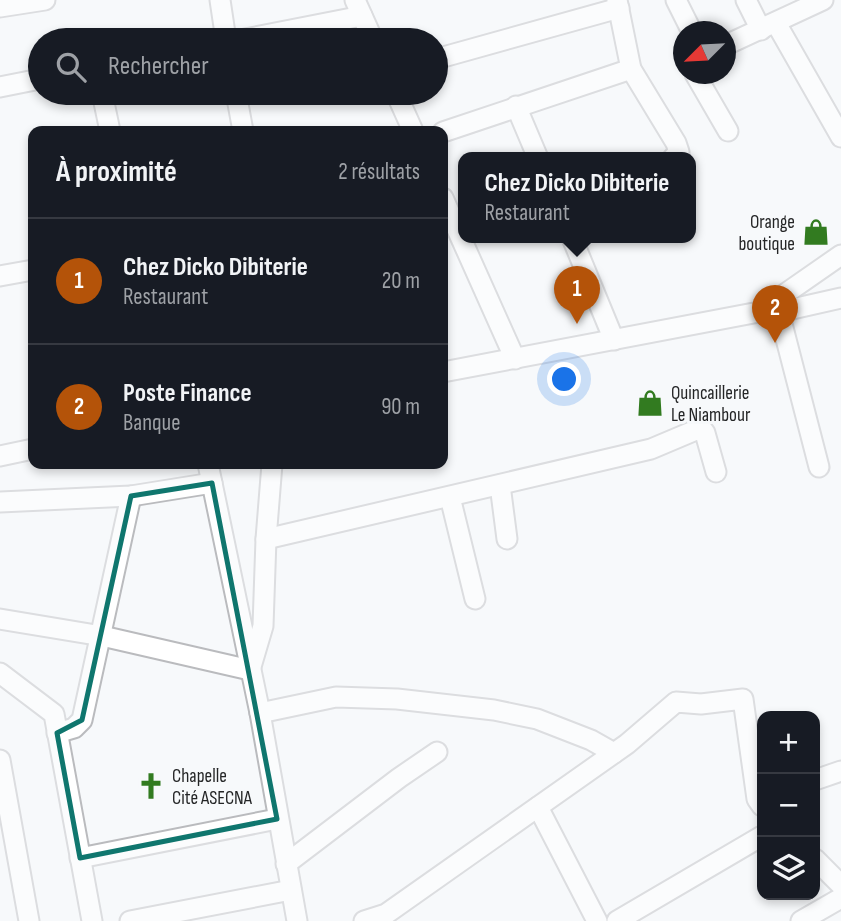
<!DOCTYPE html>
<html lang="fr">
<head>
<meta charset="utf-8">
<style>
	:root { --surface:#171b24; --page:#242831; --text:#f1f3f6; --muted:#9ea1a6; --line:#363941; --accent:#b45309 }
	body { margin:0; font-family:"Sofia Sans Condensed",sans-serif; background:var(--page); color:var(--text) }
	.controls { position:absolute; right:21px; bottom:21px; display:grid; overflow:hidden; border-radius:14px; box-shadow:0 4px 10px #0003 }
	.controls button { width:63px; height:63px; display:grid; place-items:center; padding:0; border:0; border-bottom:2px solid var(--line); background:var(--surface); color:var(--text); font:35px sans-serif }
	.compass { position:absolute; left:673px; top:21px; width:63px; height:63px; border-radius:50%; background:var(--surface); box-shadow:0 4px 10px #0003; rotate:246deg }
	.you { position:absolute; left:565px; top:380px; width:24px; height:24px; margin:-18px; border:5px solid #fff; border-radius:50%; background:#1a73e8; box-shadow:0 0 0 10px #1a73e833 }
	.badge { display:grid; place-items:center; width:46px; height:46px; border-radius:50%; background:var(--accent); color:#fff; font-size:23px; font-weight:700 }
	.pin { position:absolute; translate:-50% -58px; filter:drop-shadow(0 2px 4px #0008) }
	.pin::after { content:''; position:absolute; top:37px; width:24px; height:21px; background:inherit; clip-path:polygon(0 0,100% 0,50% 100%) }
	.popup { position:absolute; left:458px; top:152px; width:238px; height:91px; box-sizing:border-box; display:grid; place-content:center; border-radius:14px; background:var(--surface); filter:drop-shadow(0 2px 5px #0005); font-size:23px; white-space:nowrap; color:var(--muted) }
	.popup b { font-size:26px; color:var(--text) }
	.popup::after { content:''; position:absolute; left:50%; top:100%; margin-left:-14px; border:14px solid transparent; border-top-color:var(--surface) }
	.list { margin:0; padding:0; list-style:none }
	h2 { display:flex; justify-content:space-between; align-items:center; height:91px; margin:0; padding:0 28px; font-size:30px }
	h2 small { font-size:23px; font-weight:400; color:var(--muted) }
	.list li { display:grid; grid-template-columns:46px 1fr auto; gap:21px; align-items:center; box-sizing:border-box; height:126px; padding:0 28px; border-top:2px solid var(--line) }
	.list b { display:block; font-size:26px; white-space:nowrap }
	.list p { margin:0; font-size:23px; white-space:nowrap; color:var(--muted) }
	.list em { font-size:23px; font-style:normal; color:var(--muted) }
	.icon { flex:none; width:38px; height:38px; fill:none; stroke:currentColor; stroke-width:2; stroke-linecap:round; stroke-linejoin:round }
	.map { position:relative; flex:none; width:841px; height:921px; overflow:hidden }
	.search { position:absolute; background:var(--surface); box-shadow:0 4px 10px #0003; left:28px; top:28px; width:420px; height:77px; display:flex; align-items:center; gap:18px; box-sizing:border-box; padding:0 24px; border-radius:38px; color:var(--muted); font-size:26px }
	.panel { position:absolute; background:var(--surface); box-shadow:0 4px 10px #0003; left:28px; top:126px; width:420px; height:343px; border-radius:14px }
	.map>svg:first-child { display:block }
</style>
</head>
<body>
<div class="map">
<svg width="841" height="921" viewBox="0 0 841 921">
	<rect width="100%" height="100%" fill="#f7f9fb"/>
	<g fill="none" stroke-linecap="round" stroke-linejoin="round">
		<defs>
			<g id="minor">
				<path d="M220,0L226,40"/>
				<path d="M355,0L373,40"/>
				<path d="M617,0L631,69L676,143L679,152L673,158"/>
				<path d="M676,0L692,32"/>
				<path d="M746,0L761,30"/>
				<path d="M0,7L45,0"/>
				<path d="M776,23L841,137"/>
				<path d="M240,40L362,16"/>
				<path d="M726,45L823,0"/>
				<path d="M436,59L619,8"/>
				<path d="M695,74L728,131"/>
				<path d="M0,87L40,79"/>
				<path d="M102,93L110,131"/>
				<path d="M236,93L243,131"/>
				<path d="M396,93L413,131"/>
				<path d="M516,106L538,158"/>
				<path d="M443,132L631,69"/>
				<path d="M443,198L515,359"/>
				<path d="M572,238L614,340"/>
				<path d="M0,276L33,270"/>
				<path d="M759,312L841,255"/>
				<path d="M779,312L819,467"/>
				<path d="M443,372L759,312H779L841,298"/>
				<path d="M0,456L33,449"/>
				<path d="M208,464L260,713L297,921"/>
				<path d="M500,485L507,539"/>
				<path d="M450,497L475,599"/>
				<path d="M0,502L131,496L212,483"/>
				<path d="M266,539L651,449L696,430L702,429L705,433L716,472"/>
				<path d="M0,619L102,636L250,670L263,626L266,539L272,464"/>
				<path d="M0,673L54,714L92,921"/>
				<path d="M260,713L336,697L397,699L494,710L537,719L591,740L614,753"/>
				<path d="M57,733L74,728L82,720L131,496"/>
				<path d="M0,760L29,921"/>
				<path d="M815,780L841,771"/>
				<path d="M538,807L597,921"/>
				<path d="M80,858L277,819"/>
				<path d="M815,859L841,885"/>
				<path d="M286,864L399,778L437,752"/>
				<path d="M130,921L291,890"/>
				<path d="M364,921L386,914L627,744L676,702L701,704L743,699L757,799L762,806"/>
				<path d="M617,921L762,836"/>
				<path d="M801,921L841,898"/>
			</g>
		</defs>
		<use href="#minor" stroke="#babbbe" stroke-width="23"/>
		<use href="#minor" stroke="#fff" stroke-width="19"/>
	</g>
	<path d="M0 0H841V921H0ZM212,483L277,819L80,858L57,733L82,720L131,496Z" fill="#f7f9fb" fill-opacity=".55" fill-rule="evenodd"/>
	<path fill="none" stroke="#0f766e" stroke-width="5" stroke-linejoin="round" d="M212,483L277,819L80,858L57,733L82,720L131,496Z"/>
	<defs>
		<symbol id="shop-bare" viewBox="-9 -9 18 18"><path d="M-5-2.5h2.3a2.7 3.5 0 0 1 5.4 0H5L5.5 6h-11ZM-1.5-2.5h3a1.5 2.3 0 0 0-3 0Z" fill="#327b20" stroke="#f7f9fb" stroke-width="2.5" paint-order="stroke"/></symbol>
		<symbol id="church-bare" viewBox="-9 -9 18 18"><path d="M-1.2-6h2.4v3.5h3.3v2.4h-3.3V6h-2.4V-.1h-3.3v-2.4h3.3Z" fill="#327b20" stroke="#f7f9fb" stroke-width="2.5" paint-order="stroke"/></symbol>
	</defs>
	<g fill-rule="evenodd">
		<use href="#shop-bare" x="797" y="213" width="38" height="38"/>
		<use href="#shop-bare" x="631" y="384" width="38" height="38"/>
		<use href="#church-bare" x="132" y="767" width="38" height="38"/>
	</g>
	<g text-anchor="middle" stroke-width="6" stroke-linejoin="round" paint-order="stroke">
		<g font-size="19" fill="#242526" stroke="#f7f9fb" text-anchor="start">
			<text x="795" y="228" text-anchor="end">Orange<tspan x="795" dy="22">boutique</tspan></text>
			<text x="671" y="399">Quincaillerie<tspan x="671" dy="22">Le Niambour</tspan></text>
			<text x="172" y="782">Chapelle<tspan x="172" dy="22">Cité ASECNA</tspan></text>
		</g>
	</g>
</svg>
<div class="controls">
<button>+</button>
<button>−</button>
<button><svg class="icon" aria-label="layers" viewBox="0 0 24 24"><path d="M12 4l9 5-9 5-9-5zM3 14l9 5 9-5"/></svg></button>
</div>
<svg class="compass" viewBox="-18 -18 36 36"><path d="M0-13l5 13h-10z" fill="#e53935"/><path d="M0 13l5-13h-10z" fill="#9ea1a6"/></svg>
<div class="you"></div>
<div class="pin badge" style="left:577px;top:324px">1</div>
<div class="popup"><b>Chez Dicko Dibiterie</b>Restaurant</div>
<div class="pin badge" style="left:775px;top:343px">2</div>
<div class="search"><svg class="icon" aria-label="search" viewBox="0 0 24 24"><circle cx="10" cy="10" r="6"/><path d="M15 15l6 6"/></svg>Rechercher</div>
<section class="panel">
<h2>À proximité<small>2 résultats</small></h2>
<ul class="list">
<li><span class="badge">1</span><div><b>Chez Dicko Dibiterie</b><p>Restaurant</p></div><em>20 m</em></li>
<li><span class="badge">2</span><div><b>Poste Finance</b><p>Banque</p></div><em>90 m</em></li>
</ul>
</section>
</div>
</body>
</html>
